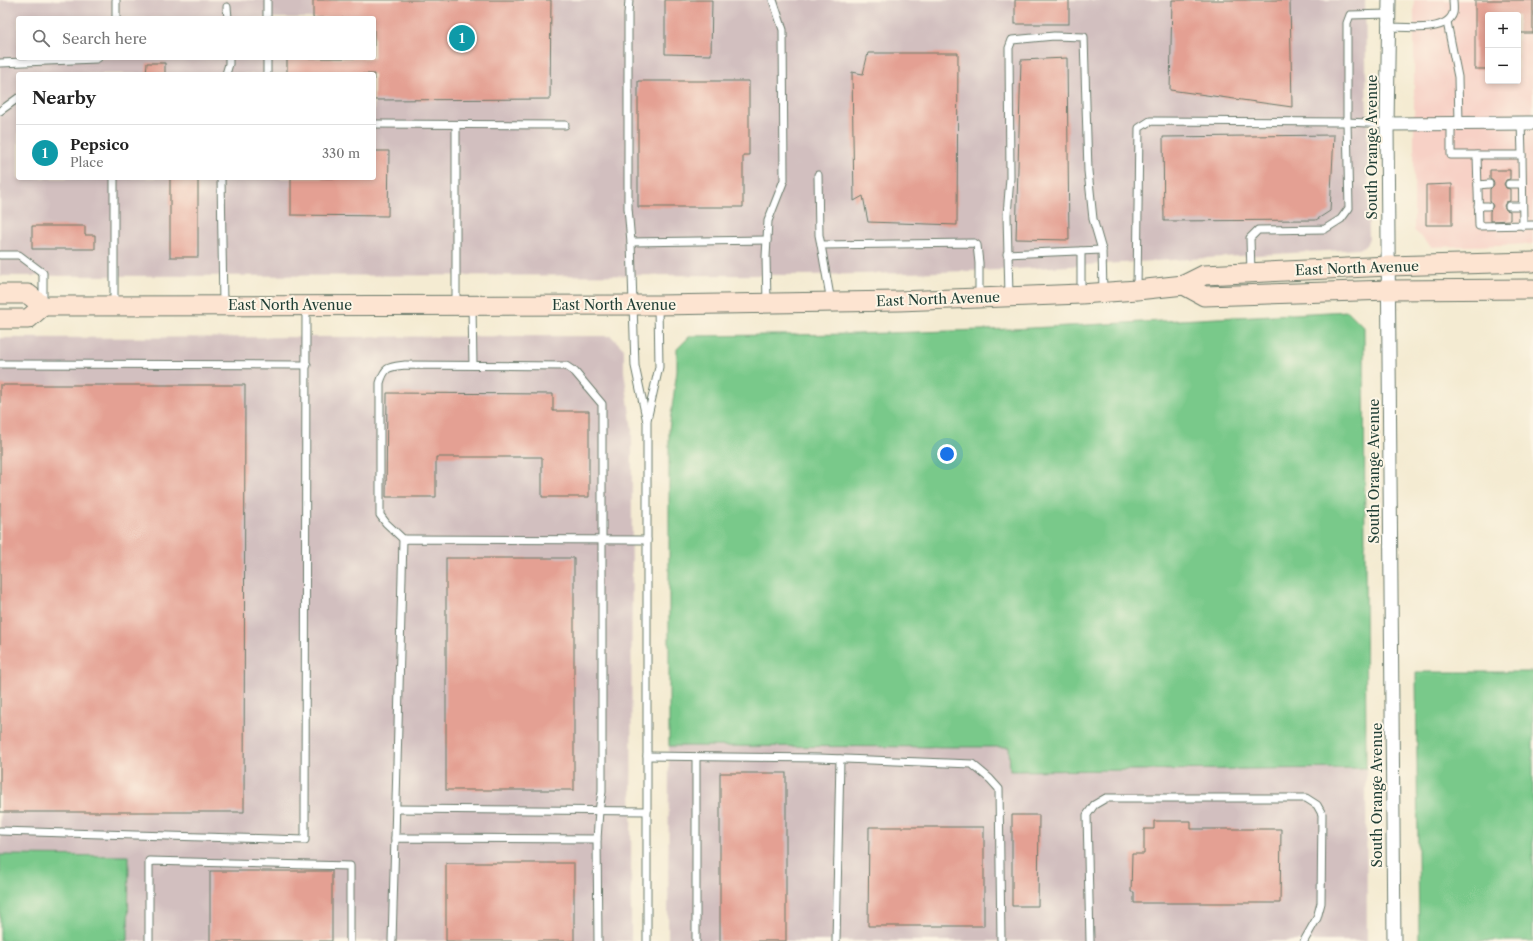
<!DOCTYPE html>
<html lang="en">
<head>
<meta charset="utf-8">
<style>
	:root { --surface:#fff; --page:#f6f6f6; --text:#222; --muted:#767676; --line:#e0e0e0; --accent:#b5179e }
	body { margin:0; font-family:"Libre Caslon Text",serif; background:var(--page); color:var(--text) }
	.controls { position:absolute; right:12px; top:12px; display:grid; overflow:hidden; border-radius:4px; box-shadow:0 2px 6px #0003 }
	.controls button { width:36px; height:36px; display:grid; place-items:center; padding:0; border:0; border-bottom:1px solid var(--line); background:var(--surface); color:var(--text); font:20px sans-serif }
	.you { position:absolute; left:947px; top:454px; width:14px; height:14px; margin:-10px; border:3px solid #fff; border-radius:50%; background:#1a73e8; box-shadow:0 0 0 6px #1a73e833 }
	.badge { display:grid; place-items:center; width:26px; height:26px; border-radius:50%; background:var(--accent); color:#fff; font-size:13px; font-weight:700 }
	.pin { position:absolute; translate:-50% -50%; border:2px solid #fff; box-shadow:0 1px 4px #0006 }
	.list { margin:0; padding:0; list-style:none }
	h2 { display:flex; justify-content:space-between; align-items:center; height:52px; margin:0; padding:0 16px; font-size:17px }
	h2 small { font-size:13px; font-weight:400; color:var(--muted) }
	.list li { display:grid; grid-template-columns:26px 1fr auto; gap:12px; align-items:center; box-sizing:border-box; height:56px; padding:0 16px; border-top:1px solid var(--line) }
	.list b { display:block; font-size:15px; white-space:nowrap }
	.list p { margin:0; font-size:13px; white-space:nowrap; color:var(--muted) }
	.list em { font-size:13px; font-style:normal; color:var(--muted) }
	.icon { flex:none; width:22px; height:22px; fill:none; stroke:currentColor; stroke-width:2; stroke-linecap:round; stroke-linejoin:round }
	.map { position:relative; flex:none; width:1533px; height:941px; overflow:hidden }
	.search { position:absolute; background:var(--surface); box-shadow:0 2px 6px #0003; left:16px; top:16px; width:360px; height:44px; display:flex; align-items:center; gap:10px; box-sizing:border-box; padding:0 14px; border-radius:4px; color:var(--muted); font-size:15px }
	.panel { position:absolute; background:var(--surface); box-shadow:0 2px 6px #0003; left:16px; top:72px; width:360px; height:108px; border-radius:4px }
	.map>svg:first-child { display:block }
</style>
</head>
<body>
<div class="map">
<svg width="1533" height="941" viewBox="0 0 1533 941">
	<rect width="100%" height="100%" fill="#fcf5e5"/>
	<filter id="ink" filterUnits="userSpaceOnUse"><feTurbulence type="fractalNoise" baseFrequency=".025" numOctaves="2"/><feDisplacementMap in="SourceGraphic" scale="8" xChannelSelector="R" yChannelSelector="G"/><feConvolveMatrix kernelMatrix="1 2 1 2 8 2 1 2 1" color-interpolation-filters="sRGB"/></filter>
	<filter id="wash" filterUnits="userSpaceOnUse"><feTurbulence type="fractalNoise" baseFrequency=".012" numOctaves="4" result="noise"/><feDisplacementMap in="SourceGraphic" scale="16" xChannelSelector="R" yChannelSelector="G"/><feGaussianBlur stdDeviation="0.9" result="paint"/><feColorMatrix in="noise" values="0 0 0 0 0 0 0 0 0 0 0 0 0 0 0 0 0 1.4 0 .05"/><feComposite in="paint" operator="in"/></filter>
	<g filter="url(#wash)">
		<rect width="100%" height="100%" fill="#f4ebd2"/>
		<path fill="#f7d1c6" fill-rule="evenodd" d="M1414,0H1533V244L1431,247L1414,230ZM1488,15H1518V81H1488Z"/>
		<g fill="#d2bfbf" fill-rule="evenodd">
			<path d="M0,0H1365L1369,238L1366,245L1359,249L1002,270L907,273L812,275L0,276ZM18,18H374V58H18ZM18,74H374V178H18Z"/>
			<path d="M611,336L624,349V371L632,429L631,941H128V856L0,855V338Z"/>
			<path d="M669,746L1010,747V771L1366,768L1367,941H668Z"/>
		</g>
		<g fill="#79c98a" stroke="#4c835f">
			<path d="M1348,311L1364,327L1366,768L1010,771L1009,747L669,746V429L677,371V349L690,336L856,334L1012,329Z"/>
			<path d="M1416,672H1533V941H1419Z"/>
			<path d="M0,855L129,856L128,941H0Z"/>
		</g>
		<g id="blocks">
			<g fill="#e4a093">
				<path d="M313,0H551L550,99L374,100V74H287V58H374V18H313Z"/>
				<path d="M665,0H712L711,55L665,54Z"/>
				<rect x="1015" y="0" width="54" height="24"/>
				<path d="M1172,0H1290L1292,107L1170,90Z"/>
				<path d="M1475,0H1533V33H1518V15H1488V69H1475Z"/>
				<path d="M868,53H958L957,225L868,222L863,196L854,201L852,72L863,74Z"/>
				<path d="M1067,58L1069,240L1016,239L1021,60Z"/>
				<path d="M147,63H165V74H146Z"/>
				<path d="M638,81H749V155H743V207H638Z"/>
				<path d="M1334,135L1330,211L1316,220L1164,221L1163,137Z"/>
				<path d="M374,151H389L388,216L291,215V178H374Z"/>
				<path d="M1490,170H1510V179L1506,180L1504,184L1506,188L1510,189V201L1506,202L1504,206L1506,210L1510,211V220L1490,221V211L1493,206L1490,201V189L1493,186L1494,184L1493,181L1490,179Z"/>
				<rect x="170" y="178" width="28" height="79"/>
				<path d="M1452,184V225H1426V185Z"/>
				<path d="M32,226H85V235H95V249H32Z"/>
				<path d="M0,385H245L244,812H0Z"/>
				<path d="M387,393L553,394V411H589V497H542V457H436V497H386Z"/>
				<rect x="446" y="558" width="128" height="232"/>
				<rect x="720" y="773" width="66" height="168"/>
				<path d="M1012,815H1039L1038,906H1012Z"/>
				<path d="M1154,821H1191V829H1281L1280,903H1134V892H1131L1132,854H1144V829H1154Z"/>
				<path d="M869,827H984V926H868Z"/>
				<rect x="446" y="863" width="128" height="78"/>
				<rect x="210" y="871" width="122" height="70"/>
			</g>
		</g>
	</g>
	<g filter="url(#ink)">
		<use href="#blocks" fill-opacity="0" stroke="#6a7a6b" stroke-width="1"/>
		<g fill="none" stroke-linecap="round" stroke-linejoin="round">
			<defs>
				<g id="lane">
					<path d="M116,0V18"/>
					<path d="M629,0L628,14V208L631,242L635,366L647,422V941"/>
					<path d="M227,7L228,18"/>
					<path d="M267,18V0"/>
					<path d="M1447,22L1458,77L1459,123"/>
					<path d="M1389,27C1405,27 1447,33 1453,13C1454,9 1453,4 1453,0"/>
					<path d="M0,63L96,59L98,58"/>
					<path d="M226,74L229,64V58"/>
					<path d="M267,74V58"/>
					<path d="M0,111L18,98"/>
					<path d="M1521,123L1522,155"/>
					<path d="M374,124L565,125"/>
					<path d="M1451,124V155H1477"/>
					<path d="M818,175L819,235L821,245"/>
					<path d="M114,178V305"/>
					<path d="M221,178L223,305"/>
					<path d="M1509,184H1522"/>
					<path d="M1478,185L1489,184"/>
					<path d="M1478,206H1488"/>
					<path d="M1509,206H1522"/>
					<path d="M1523,226L1522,155H1477L1479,226L1533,225"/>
					<path d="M631,242L767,240"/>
					<path d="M1081,251V293"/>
					<path d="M1007,254L1102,250"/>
					<path d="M0,255H19L43,273V302"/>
					<path d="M1251,273L1250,238L1258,230L1325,229L1341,219L1349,208L1347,122V23L1350,15L1389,14"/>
					<path d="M1137,289L1139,128L1150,121L1347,122L1387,124"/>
					<path d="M1009,295L1007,215L1010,178L1009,48L1012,40L1054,36L1084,37L1088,171L1093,219L1102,250L1103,292"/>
					<path d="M831,302L821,245L974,243L977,245L979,263V298"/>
					<path d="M767,303L766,257L768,221L784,180L783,30L773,0"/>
					<path d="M456,305V125"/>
					<path d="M472,307L473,365"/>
					<path d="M0,364L307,365"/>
					<path d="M647,420L659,367L658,305"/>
					<path d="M403,539L386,523L380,515V383C385,366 389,367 405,365L566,366L575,372L602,404V792L599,811L597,839"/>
					<path d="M647,756L819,758L972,764L990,779L999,789L1001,941"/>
					<path d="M396,809L647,811"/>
					<path d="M0,831L305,840L306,307"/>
					<path d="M395,838L403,539L647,540"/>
					<path d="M149,941V861L350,866V941"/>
					<path d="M392,941L395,838L597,839L598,941"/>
					<path d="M696,941V757"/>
					<path d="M836,941L840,759"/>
					<path d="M1090,941L1087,815L1094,805L1106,798H1306L1317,805L1322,814L1321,903L1317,918L1304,941"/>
				</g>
				<g id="street">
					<path d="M1389,0L1387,124L1394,941"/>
					<path d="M1387,124L1533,123"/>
				</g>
				<g id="secondary">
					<path d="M1184,285L1204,296L1389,290L1533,289"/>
					<path d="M0,294H28L43,306L658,305L899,301L1081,294L1137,290L1184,285L1204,275L1388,266L1533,262"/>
					<path d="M0,319H28L43,306"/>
				</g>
			</defs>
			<use href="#lane" stroke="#6a7a6b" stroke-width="9"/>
			<use href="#street" stroke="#6a7a6b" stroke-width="15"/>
			<use href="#secondary" stroke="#6a7a6b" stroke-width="21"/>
			<use href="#lane" stroke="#fff" stroke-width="7"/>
			<use href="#street" stroke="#fff" stroke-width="13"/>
			<use href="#secondary" stroke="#fde4d1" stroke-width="19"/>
		</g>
	</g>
	<g text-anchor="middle" stroke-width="4" stroke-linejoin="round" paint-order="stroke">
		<g font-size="14" fill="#1f3d34" stroke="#fcf5e5">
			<text transform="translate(1372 147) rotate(-90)" y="5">South Orange Avenue</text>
			<text transform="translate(1357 268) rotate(-2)" y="5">East North Avenue</text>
			<text transform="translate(938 299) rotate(-2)" y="5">East North Avenue</text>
			<text x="290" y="310">East North Avenue</text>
			<text x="614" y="310">East North Avenue</text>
			<text transform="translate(1374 471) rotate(-90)" y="5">South Orange Avenue</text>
			<text transform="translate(1377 795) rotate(-90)" y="5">South Orange Avenue</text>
		</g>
	</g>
</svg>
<div class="controls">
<button>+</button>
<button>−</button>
</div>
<div class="you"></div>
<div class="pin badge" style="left:462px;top:38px;background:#0f9aa8">1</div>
<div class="search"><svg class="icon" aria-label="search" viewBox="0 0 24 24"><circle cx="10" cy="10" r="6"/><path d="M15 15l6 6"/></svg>Search here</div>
<section class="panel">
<h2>Nearby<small></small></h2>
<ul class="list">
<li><span class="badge" style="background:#0f9aa8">1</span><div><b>Pepsico</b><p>Place</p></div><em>330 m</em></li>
</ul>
</section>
</div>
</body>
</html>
